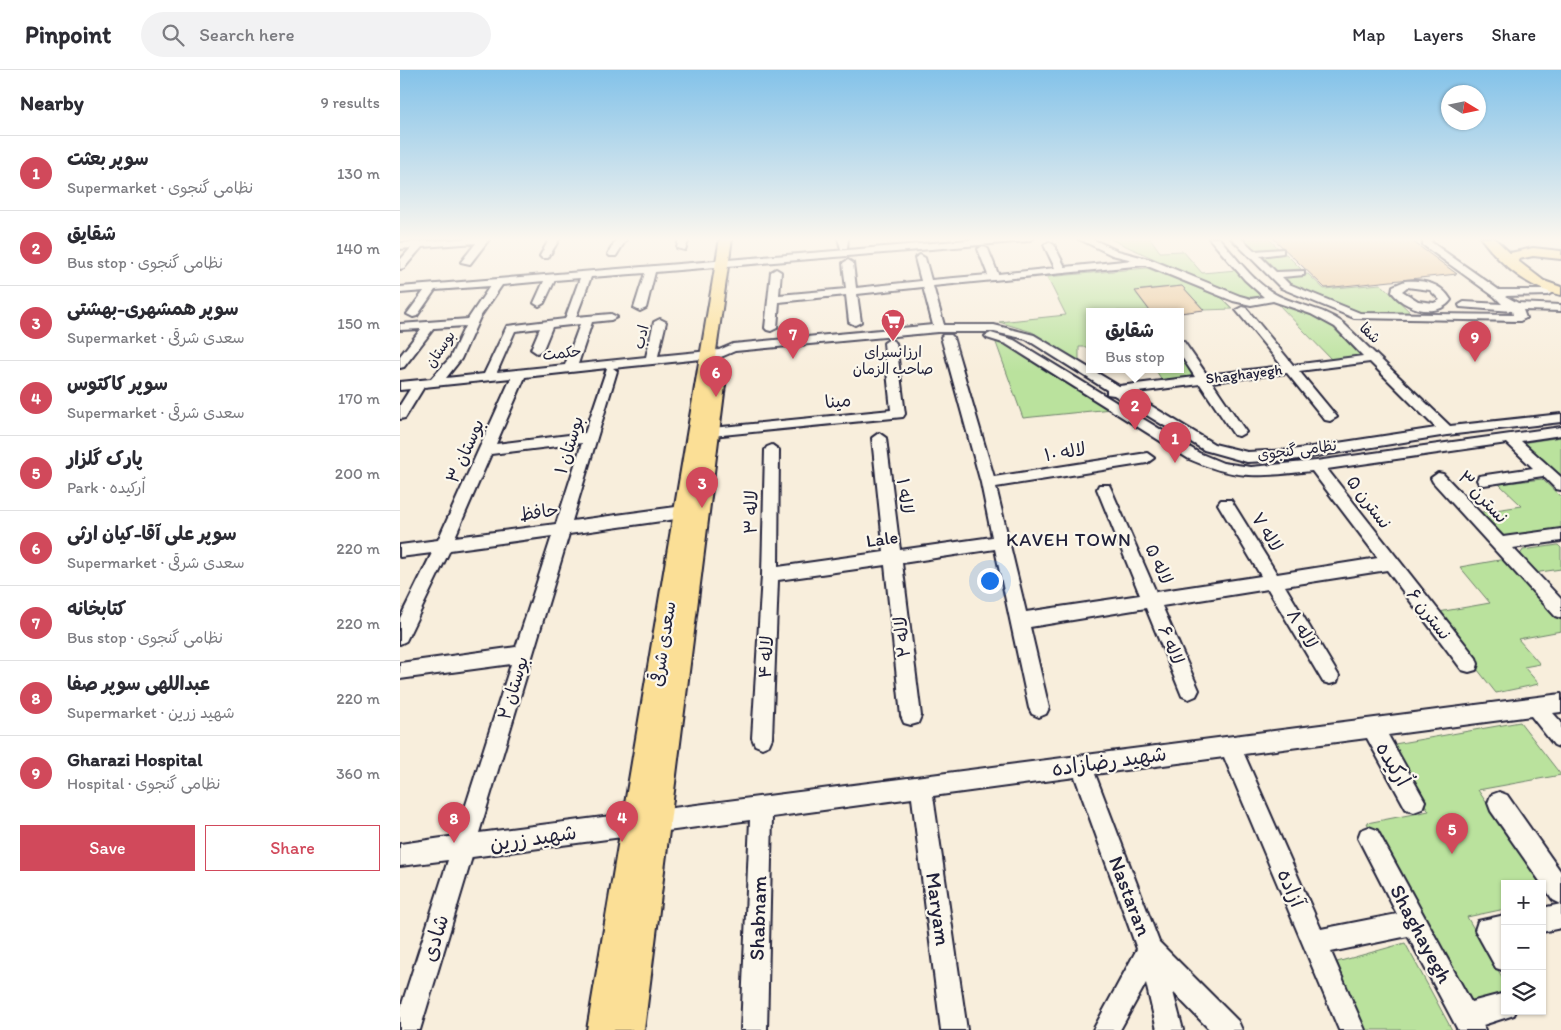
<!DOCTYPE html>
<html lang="en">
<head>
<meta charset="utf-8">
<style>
	:root { --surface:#fff; --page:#f2f2f3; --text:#2b2b33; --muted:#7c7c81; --line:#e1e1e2; --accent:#d1495b }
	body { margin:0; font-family:Itim,"Playpen Sans Arabic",sans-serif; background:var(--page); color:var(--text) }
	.controls { position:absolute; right:15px; bottom:15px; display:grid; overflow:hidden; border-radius:0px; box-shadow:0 1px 4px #0004 }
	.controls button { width:45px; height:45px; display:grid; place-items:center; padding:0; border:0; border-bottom:1px solid var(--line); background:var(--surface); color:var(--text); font:25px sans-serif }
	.compass { position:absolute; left:1041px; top:15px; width:45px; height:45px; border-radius:50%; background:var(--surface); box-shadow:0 1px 4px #0004; rotate:100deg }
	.you { position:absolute; left:589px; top:510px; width:18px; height:18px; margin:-12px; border:4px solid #fff; border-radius:50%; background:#1a73e8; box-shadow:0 0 0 8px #1a73e833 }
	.badge { display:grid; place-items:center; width:32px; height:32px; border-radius:50%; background:var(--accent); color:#fff; font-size:16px; font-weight:700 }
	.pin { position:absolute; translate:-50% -41px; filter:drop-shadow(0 1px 2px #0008) }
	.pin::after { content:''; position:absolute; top:26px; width:18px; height:15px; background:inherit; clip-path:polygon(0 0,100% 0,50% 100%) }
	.popup { position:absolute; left:686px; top:238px; width:98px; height:65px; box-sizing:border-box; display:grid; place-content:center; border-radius:0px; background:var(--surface); filter:drop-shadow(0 1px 4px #0005); font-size:16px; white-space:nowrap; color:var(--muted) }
	.popup b { font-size:19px; color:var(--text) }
	.popup::after { content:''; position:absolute; left:50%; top:100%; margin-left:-10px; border:10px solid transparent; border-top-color:var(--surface) }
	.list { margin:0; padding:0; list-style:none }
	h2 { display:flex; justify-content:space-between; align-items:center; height:65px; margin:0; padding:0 20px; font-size:21px }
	h2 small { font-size:16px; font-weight:400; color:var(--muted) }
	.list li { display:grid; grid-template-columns:32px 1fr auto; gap:15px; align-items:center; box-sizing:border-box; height:75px; padding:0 20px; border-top:1px solid var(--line) }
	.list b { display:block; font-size:19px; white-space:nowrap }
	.list p { margin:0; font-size:16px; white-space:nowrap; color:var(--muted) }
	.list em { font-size:16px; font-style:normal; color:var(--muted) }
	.actions { display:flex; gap:10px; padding:15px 20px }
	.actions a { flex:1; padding:11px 0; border:1px solid var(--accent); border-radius:0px; text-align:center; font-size:18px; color:var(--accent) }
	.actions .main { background:var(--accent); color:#fff }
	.icon { flex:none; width:28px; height:28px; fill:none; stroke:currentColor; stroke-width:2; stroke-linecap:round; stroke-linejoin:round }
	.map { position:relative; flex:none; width:1161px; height:960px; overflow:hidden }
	header { display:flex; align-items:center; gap:30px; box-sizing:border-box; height:70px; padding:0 25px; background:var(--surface); border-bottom:1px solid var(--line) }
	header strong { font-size:24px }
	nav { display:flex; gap:28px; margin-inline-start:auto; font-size:18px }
	.search { width:350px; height:45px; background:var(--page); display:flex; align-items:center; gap:12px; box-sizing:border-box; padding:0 18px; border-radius:28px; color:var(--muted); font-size:19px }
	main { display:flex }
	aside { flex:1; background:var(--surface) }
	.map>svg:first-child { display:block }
</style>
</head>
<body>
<header>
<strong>Pinpoint</strong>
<div class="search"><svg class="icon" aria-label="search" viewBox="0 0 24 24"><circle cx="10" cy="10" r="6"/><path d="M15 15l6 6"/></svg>Search here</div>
<nav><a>Map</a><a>Layers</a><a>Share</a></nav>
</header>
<main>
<aside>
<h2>Nearby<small>9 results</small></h2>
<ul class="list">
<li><span class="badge">1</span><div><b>سوپر بعثت</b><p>Supermarket · نظامی گنجوی</p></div><em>130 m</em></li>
<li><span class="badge">2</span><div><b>شقایق</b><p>Bus stop · نظامی گنجوی</p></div><em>140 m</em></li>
<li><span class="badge">3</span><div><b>سوپر همشهری-بهشتی</b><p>Supermarket · سعدی شرقی</p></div><em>150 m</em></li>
<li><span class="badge">4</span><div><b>سوپر کاکتوس</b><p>Supermarket · سعدی شرقی</p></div><em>170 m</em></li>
<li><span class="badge">5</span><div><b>پارک گلزار</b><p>Park · اُرکیده</p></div><em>200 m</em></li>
<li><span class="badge">6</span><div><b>سوپر علی آقا-کیان ارثی</b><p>Supermarket · سعدی شرقی</p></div><em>220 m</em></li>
<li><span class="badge">7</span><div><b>کتابخانه</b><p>Bus stop · نظامی گنجوی</p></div><em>220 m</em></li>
<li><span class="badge">8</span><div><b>عبداللهی سوپر صفا</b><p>Supermarket · شهید زرین</p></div><em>220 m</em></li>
<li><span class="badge">9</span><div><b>Gharazi Hospital</b><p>Hospital · نظامی گنجوی</p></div><em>360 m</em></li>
</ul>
<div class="actions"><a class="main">Save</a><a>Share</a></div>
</aside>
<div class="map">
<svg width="1161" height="960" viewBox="0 0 1161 960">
	<rect width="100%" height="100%" fill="#f8eedc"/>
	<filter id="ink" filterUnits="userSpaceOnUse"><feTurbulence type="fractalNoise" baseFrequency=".02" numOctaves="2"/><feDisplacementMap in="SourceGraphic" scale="10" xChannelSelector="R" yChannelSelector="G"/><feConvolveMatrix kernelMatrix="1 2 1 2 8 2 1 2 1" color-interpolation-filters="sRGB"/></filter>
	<g filter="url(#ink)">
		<g fill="#bae29d" stroke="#6e826c">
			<path d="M708,168H750L760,182L783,181L802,203L837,200L860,226L846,228L835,225Z"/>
			<path d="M836,168H868L878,178L849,181Z"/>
			<path d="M886,184L901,199L870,201L856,187Z"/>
			<path d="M747,198L822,228L833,239L804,240L782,216L740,220L736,223L750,241H690V277H679V292L632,262L599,252L666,245L647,207Z"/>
			<path d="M908,204L924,219L981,214L1012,244H959L888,216L879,207Z"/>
			<path d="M877,233C916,239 939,261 968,286L932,290Z"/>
			<path d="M595,270L619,282L711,339L623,348Z"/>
			<path d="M780,284L794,304L789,307L762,310L755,299H780Z"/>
			<path d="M1161,367V409L1121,373Z"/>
			<path d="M1142,409L1161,427V462L1101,471L1075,443L1122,436L1099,414Z"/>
			<path d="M1158,475L1161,478V499L1140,502L1134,506L1118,488L1123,480Z"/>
			<path d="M1105,489L1161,549V561L1118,569L1140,594L1124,597L1139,614L1096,623L1033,543L1090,533L1060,497Z"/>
			<path d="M1120,652L1161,705L1078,720L1140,814H1105V839L1067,847L1105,912V924L1064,934L967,753L1029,741L989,675Z"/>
			<path d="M1005,873L1052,960H965L937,892Z"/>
		</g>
		<g fill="#eac99c" stroke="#22223b">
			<path d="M873,168H1008L1057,204L925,218Z"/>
			<path d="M782,216L804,240L780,243L750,241L735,221Z"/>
		</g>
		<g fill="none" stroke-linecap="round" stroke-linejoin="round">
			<defs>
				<g id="minor">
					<path d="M72,168H90L70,194L61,192L76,173L22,177L4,198L0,199V190L11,178L0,179V173Z"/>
					<path d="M150,168H160L148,188H142L140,186Z"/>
					<path d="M217,168H227L216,186H210L208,184Z"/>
					<path d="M279,168H289L285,180L277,178Z"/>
					<path d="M438,168H448L447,179H441Z"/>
					<path d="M593,168H633L628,171L255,202L246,238L240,241L234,238L245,203L191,207L176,247L211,244L217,247L211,250L192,252L178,294L246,287L254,252L260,249L266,252L258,286L319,280L333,274L533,255L523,217L457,224L461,252L455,255L449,252L446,225L379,232L377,258L371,261L367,260L365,258L371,202L376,199L381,202L379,225L446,219L443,193L448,190L453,193L456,218L521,211L515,188L520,185L525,188L531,210L588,205L578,179L583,176L588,179L598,204L655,198L644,175L649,172L654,175L665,197L733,190L712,185L677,168H690L718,181L752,190L840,226L851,229L864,227L845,210L809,168H819C836,187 852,211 875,224C897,236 922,237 943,253L1050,356L1161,344V352L1047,365L892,390L847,392L804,380L714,325L707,324V320L626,269L594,262H538L335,281L321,287L213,298L217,301L172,451L283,436L288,438L291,442L288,446L283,448L169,464L79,763L1161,624V642L1153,643L1161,652V678L1154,675L1131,646L988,665L1025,731L1022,739L1014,742L1006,739L967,668L844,684L921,859L997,844L958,768L961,760L969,757L977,760L1071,932L1105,923V941H1116L1114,945L1083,955L1085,960H1058L1008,866L931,882L965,960H939L824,687L695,704L759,872L838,951L842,960H810L773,922L783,960H757L746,913L720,960H693L737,879L675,707L533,726L567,960H541L512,728L372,747L367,960H341L350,750L72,787L20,960H0V940L48,790L0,796V774L56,766L111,594L0,609V593L116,577L152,466L50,480L6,571L0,574V548L32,483L0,487V475L38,470L111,308L24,317L5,348L0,349V335L10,319L0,320V312L31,309L50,288L65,256L34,258L4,297L0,298V286L21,259L0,260V254L68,249L90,216L35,220L17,246L13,247L7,244L24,221L0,223V217ZM745,195L833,231L851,235L873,231L911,244L935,257L963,286L893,295L846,238L842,237L836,240L882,296L807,305L784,272L780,271V284L795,307L719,316L634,265L594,255H544L533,216ZM180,208L165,249L107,256L84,304L46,308L61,289L80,247L102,215L144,211L134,233L139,236L144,233L155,210ZM180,254L165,295L97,302L115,261L140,258L131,279L137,283L143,279L152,257ZM970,292L1036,358L892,380L847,382L814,374L730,323L800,314L834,365L839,366L846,362L812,312L887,303L925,350L930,351L937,347L899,301ZM207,298L185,363L96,374L125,307ZM182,373L156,454L55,467L91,384Z"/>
					<path d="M831,168H841L855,181L883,179V183L860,186L876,202L904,201V205L882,207L889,214L960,243L1113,245L1112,241L1060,237L1059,235L1064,232L1102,234L1095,227L1023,175V168H1033L1031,172L1099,220H1152L1153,222L1148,225L1105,226L1118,233L1161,235V241L1123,240L1126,248L1120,251L954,248L881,218Z"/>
					<path d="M1005,211C1024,210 1041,213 1051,230C1037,249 1004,239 992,222L993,216ZM1007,217L1030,220L1040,230L1034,233L1018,231L1002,221Z"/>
					<path d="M591,263L614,270L799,383L823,393L851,397L916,391L1161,357V365L1121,371L1161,407V420L1156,419L1143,406L1084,415L1079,414L1077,410L1079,406L1133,398L1107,373L927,399L1076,588L1078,594L1076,600L1069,602L1062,600L987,500L885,516L939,606L937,612L930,614L923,612L868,519L762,536L799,620L796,626L789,629L782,626L746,538L630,557L649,638L646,644L639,647L632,644L629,638L595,479L502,493L521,646L518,653L511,655L504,653L501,646L485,495L378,510L372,668L369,675L362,678L355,675L352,668L362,505L365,380L367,377L372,375L379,380L378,497L484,482L472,368L479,363L486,368L500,480L592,467L581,413L541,267L543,265H551L553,267L594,407L747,383L754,388L747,393L596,417L626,542L740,525L697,419L699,415H709L711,419L756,522L861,506L818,434L821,430H831L877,504L978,488L912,401C860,406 839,411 789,389L606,274L587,268L585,266Z"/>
					<path d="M490,269L496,273L505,344L503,347L312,366L305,362L312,358L491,340L484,273Z"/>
					<path d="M1038,403L1043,404L1103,467L1161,459V471L1113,478L1161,529V548L1155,546L1033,412L1031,408Z"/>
					<path d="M1099,722L1107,725L1161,802V834L1153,830L1091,741L1088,733L1091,725Z"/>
					<path d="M1161,834V858L1142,862V838Z"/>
					<path d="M1105,845V901L1096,898L1075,860L1078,851Z"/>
				</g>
				<g id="major">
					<path d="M320,168H332L314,295L325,296L327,299L244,960H187Z"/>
					<path d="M1081,168H1094L1110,183L1133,178L1161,181V189L1133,186L1119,189L1118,191L1144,211L1161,217V225C1128,218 1101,195 1081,168Z"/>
				</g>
			</defs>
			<use href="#minor" stroke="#22223b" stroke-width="4"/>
			<use href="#major" stroke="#22223b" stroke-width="4"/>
			<use href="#minor" fill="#fbf7ec" fill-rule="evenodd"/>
			<use href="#major" fill="#fbdf96" fill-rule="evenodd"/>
		</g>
	</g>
	<linearGradient id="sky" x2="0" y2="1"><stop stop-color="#83c2e9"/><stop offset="0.56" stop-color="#fcf7ef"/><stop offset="1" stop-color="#fcf7ef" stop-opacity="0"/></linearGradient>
	<rect width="1161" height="302" fill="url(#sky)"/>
	<defs>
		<symbol id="supermarket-pin" viewBox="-11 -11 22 30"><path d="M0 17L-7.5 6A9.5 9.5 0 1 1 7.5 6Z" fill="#d1495b" stroke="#fbf7ec"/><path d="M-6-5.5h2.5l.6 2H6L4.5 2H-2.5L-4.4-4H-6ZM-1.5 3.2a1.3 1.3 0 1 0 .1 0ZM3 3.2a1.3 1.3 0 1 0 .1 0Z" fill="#fff"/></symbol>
	</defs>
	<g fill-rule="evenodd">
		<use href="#supermarket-pin" x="479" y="237" width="28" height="38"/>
	</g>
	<g text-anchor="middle" stroke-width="4.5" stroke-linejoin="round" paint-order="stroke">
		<g font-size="15" fill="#22223b" stroke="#fbf7ec">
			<text transform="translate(970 263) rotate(43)" y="5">شفا</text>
			<text transform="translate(241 267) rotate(-76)" y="5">ادب</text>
			<text transform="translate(40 279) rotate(-56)" y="5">بوستان</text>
			<text transform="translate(162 283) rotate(-6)" y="5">حکمت</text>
			<text transform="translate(844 304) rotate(-7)" y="5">Shaghayegh</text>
			<text transform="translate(897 380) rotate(-7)" y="5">نظامی گنجوی</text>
		</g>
		<g font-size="15" fill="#22223b" stroke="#fbf7ec">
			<text x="493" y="287">ارزانسرای<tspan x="493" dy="17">صاحب الزمان</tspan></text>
		</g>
		<g font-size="18" fill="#22223b" stroke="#fbf7ec">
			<text transform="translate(438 331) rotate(-6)" y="6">مینا</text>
			<text transform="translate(169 375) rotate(-73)" y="6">بوستان ۱</text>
			<text transform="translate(65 381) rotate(-66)" y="6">بوستان ۳</text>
			<text transform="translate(665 382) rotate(-9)" y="6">لاله ۱۰</text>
			<text transform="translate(505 426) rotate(83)" y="6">لاله ۱</text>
			<text transform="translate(1083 427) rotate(47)" y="6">نسترن ۳</text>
			<text transform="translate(969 432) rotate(53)" y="6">نسترن ۵</text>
			<text transform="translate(139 442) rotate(-8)" y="6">حافظ</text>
			<text transform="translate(351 442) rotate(-89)" y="6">لاله ۳</text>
			<text transform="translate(867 462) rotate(58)" y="6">لاله ۷</text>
			<text transform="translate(482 469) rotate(-8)" y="6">Lale</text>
			<text transform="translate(759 494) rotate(66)" y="6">لاله ۵</text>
			<text transform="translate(1029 544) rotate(52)" y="6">نسترن ۶</text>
			<text transform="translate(902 559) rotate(60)" y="6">لاله ۸</text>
			<text transform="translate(502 567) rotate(-96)" y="6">لاله ۲</text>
			<text transform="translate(263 574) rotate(-81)" y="6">سعدی شرقی</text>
			<text transform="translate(771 575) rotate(68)" y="6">لاله ۶</text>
			<text transform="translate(366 587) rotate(-87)" y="6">لاله ۴</text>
			<text transform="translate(113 618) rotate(-73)" y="6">بوستان ۲</text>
		</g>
		<g font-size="19" letter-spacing="1" fill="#22223b" stroke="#fbf7ec">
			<text x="669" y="476">KAVEH TOWN</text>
		</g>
		<g font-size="21" fill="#22223b" stroke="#fbf7ec">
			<text transform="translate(709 691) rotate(-8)" y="7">شهید رضازاده</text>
			<text transform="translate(993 694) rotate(60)" y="7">اُرکیده</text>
			<text transform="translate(133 768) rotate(-8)" y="7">شهید زرین</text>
			<text transform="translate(891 818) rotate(67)" y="7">آزاده</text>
			<text transform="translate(730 826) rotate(69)" y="7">Nastaran</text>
			<text transform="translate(538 839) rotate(82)" y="7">Maryam</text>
			<text transform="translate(358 848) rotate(-88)" y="7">Shabnam</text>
			<text transform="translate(1021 864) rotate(62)" y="7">Shaghayegh</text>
			<text transform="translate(35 868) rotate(-73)" y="7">شادی</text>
		</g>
	</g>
</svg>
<div class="controls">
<button>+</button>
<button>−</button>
<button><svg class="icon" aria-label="layers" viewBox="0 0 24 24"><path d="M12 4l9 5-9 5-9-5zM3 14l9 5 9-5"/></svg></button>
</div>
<svg class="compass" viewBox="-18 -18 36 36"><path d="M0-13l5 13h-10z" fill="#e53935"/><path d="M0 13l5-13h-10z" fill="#7c7c81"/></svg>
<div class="you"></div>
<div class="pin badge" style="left:775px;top:393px">1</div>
<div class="pin badge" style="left:735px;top:360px">2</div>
<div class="popup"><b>شقایق</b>Bus stop</div>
<div class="pin badge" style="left:302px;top:438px">3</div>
<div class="pin badge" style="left:222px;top:772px">4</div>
<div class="pin badge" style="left:1052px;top:784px">5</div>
<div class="pin badge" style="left:316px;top:327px">6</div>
<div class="pin badge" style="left:393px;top:289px">7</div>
<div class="pin badge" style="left:54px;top:773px">8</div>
<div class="pin badge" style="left:1075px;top:292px">9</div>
</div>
</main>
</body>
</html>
